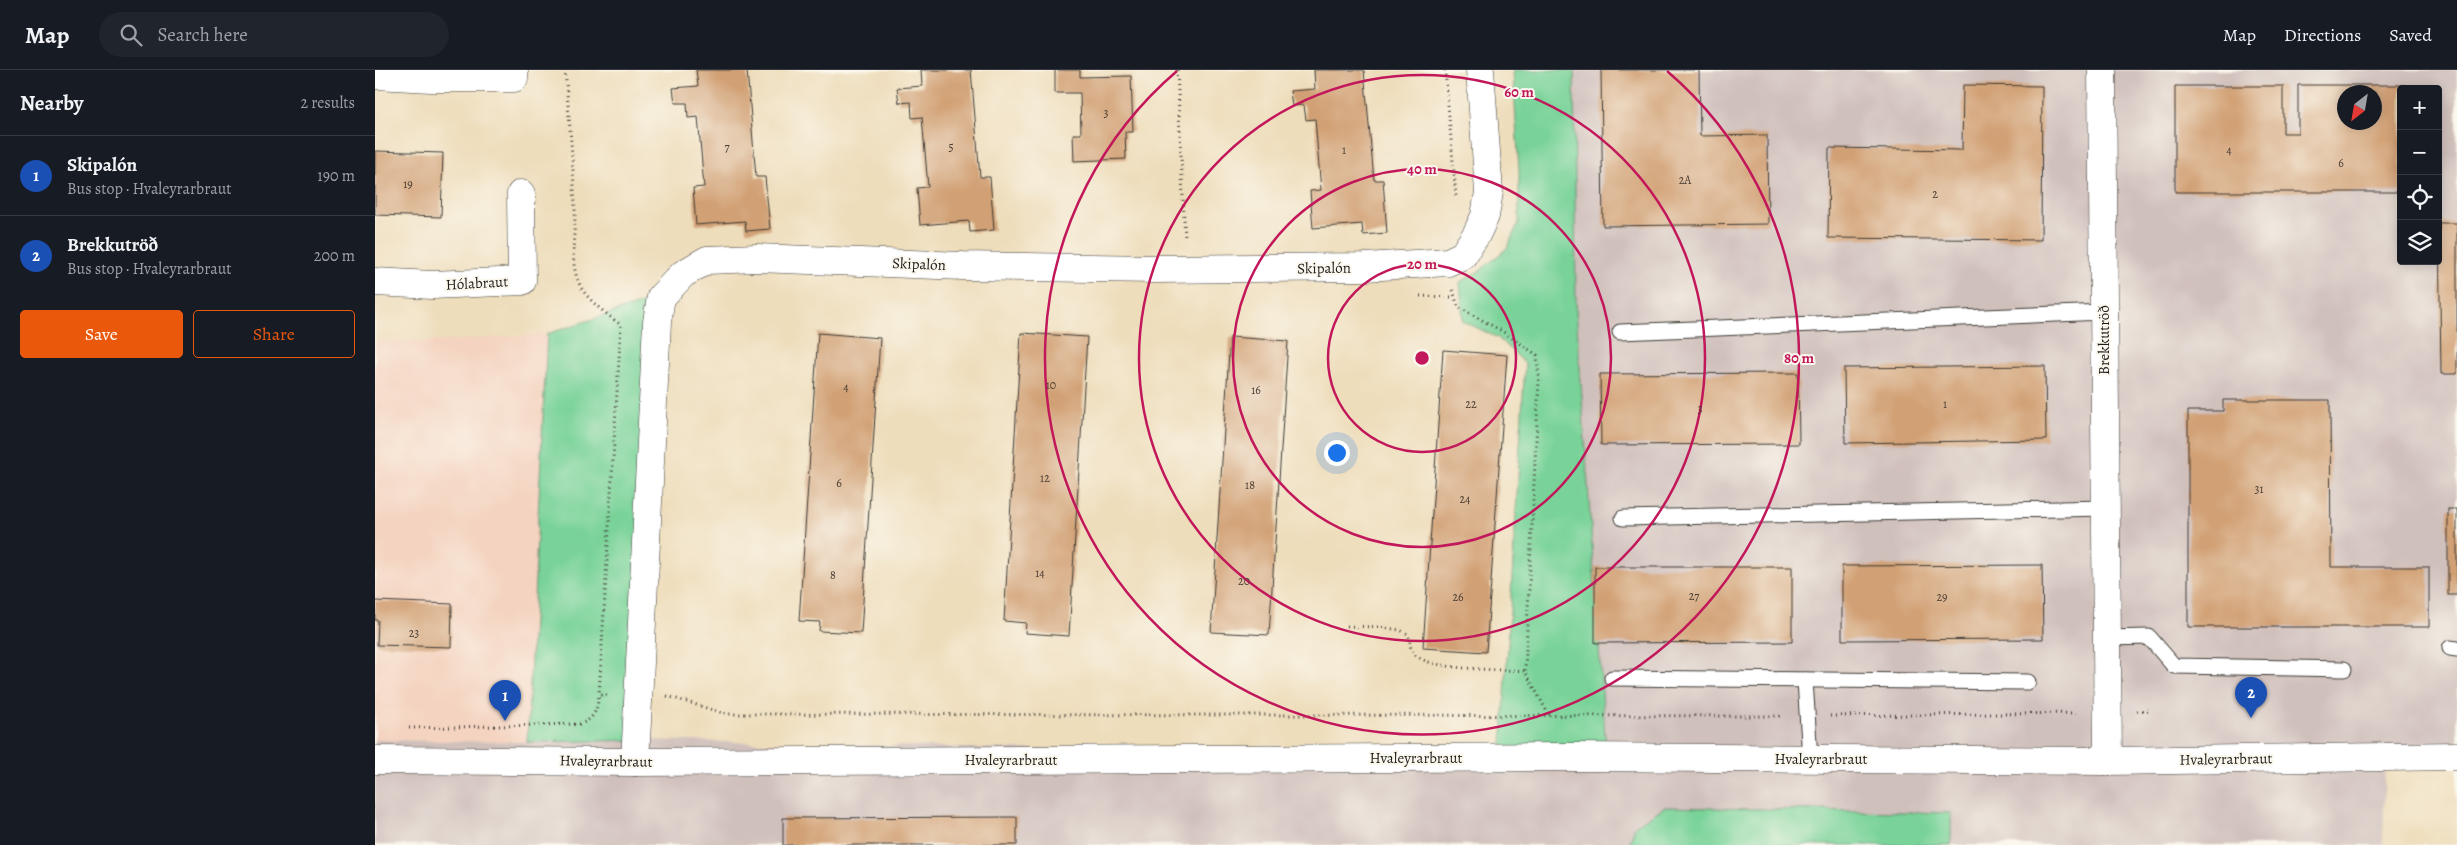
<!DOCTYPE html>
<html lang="en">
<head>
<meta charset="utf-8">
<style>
	:root { --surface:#171b24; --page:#20242c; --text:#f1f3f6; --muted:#9ea1a6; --line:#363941; --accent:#ea580c }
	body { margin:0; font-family:Alegreya,serif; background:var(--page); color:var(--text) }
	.controls { position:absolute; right:15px; top:15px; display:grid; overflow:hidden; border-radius:5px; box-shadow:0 2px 12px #0003 }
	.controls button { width:45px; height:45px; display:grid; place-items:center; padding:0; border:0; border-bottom:1px solid var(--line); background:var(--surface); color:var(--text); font:25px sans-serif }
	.compass { position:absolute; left:1962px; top:15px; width:45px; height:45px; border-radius:50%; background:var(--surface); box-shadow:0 2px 12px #0003; rotate:211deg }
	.you { position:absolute; left:961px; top:382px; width:18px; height:18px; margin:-12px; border:4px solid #fff; border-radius:50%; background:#1a73e8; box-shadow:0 0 0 8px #1a73e833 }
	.badge { display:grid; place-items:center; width:32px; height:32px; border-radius:50%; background:var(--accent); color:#fff; font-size:16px; font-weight:700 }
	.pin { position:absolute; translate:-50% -41px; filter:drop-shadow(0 1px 2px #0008) }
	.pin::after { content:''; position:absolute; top:26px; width:18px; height:15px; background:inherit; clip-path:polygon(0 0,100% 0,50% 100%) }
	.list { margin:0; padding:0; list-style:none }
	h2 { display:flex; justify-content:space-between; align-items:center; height:65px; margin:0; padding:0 20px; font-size:21px }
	h2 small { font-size:16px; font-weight:400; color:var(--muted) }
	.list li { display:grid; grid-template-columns:32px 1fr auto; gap:15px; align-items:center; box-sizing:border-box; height:80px; padding:0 20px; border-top:1px solid var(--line) }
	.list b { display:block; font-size:19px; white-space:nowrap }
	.list p { margin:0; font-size:16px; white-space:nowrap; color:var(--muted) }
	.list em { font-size:16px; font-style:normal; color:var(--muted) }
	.actions { display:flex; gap:10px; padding:15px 20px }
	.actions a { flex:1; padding:11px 0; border:1px solid var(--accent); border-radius:5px; text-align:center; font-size:18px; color:var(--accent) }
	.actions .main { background:var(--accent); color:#fff }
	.icon { flex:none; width:28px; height:28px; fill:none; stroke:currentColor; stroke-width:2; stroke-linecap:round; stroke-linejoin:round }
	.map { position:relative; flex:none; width:2082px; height:775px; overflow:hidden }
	header { display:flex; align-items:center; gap:30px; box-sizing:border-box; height:70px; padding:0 25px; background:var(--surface); border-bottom:1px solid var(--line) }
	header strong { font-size:24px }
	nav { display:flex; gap:28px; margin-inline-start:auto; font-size:18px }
	.search { width:350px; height:45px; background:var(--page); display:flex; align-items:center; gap:12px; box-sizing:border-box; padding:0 18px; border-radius:28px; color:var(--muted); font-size:19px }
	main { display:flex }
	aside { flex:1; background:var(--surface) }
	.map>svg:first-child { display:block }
</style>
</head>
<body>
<header>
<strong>Map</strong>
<div class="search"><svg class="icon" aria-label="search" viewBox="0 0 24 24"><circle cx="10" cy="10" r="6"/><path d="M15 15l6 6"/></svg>Search here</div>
<nav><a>Map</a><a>Directions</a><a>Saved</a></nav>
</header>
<main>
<aside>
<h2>Nearby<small>2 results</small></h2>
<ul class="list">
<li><span class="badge" style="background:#1a4fb4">1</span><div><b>Skipalón</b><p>Bus stop · Hvaleyrarbraut</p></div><em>190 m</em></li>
<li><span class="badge" style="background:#1a4fb4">2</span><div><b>Brekkutröð</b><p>Bus stop · Hvaleyrarbraut</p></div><em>200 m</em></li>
</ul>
<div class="actions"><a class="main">Save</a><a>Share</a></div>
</aside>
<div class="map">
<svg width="2082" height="775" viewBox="0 0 2082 775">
	<rect width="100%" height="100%" fill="#fbf7ec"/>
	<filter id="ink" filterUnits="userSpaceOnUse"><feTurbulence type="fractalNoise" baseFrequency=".02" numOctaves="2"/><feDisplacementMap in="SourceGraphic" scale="10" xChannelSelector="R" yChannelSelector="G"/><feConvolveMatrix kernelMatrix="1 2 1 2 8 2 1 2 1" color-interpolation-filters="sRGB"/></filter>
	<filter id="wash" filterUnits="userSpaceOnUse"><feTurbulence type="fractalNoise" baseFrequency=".0096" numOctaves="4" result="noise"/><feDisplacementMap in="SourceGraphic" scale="20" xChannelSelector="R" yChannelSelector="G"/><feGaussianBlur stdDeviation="1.12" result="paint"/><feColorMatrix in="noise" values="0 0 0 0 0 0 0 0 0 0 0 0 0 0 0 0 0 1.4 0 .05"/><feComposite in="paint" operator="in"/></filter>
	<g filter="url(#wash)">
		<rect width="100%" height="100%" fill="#edb"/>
		<path fill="#f4d3c0" d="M172,264L152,672L0,670V271H69Z"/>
		<path fill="#d0c0bc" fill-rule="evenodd" d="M1199,0H2082V681L2010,690L2008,775H0V670L152,672L274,670L1126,691L1232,696L1201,240ZM2026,19H2063V191H2026ZM1970,22H2000V52H1970Z"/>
		<g fill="#79d399" stroke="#4a785a">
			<path d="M1138,0H1199L1201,240L1232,696L1126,691L1150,293L1123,268L1088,251L1085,212L1106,200L1132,178L1144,152V102Z"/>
			<path d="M270,232L274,670L152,672L172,264Z"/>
			<path d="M1289,737L1576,743V775H1254L1260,756Z"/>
		</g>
		<g id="blocks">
			<g fill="#d1a074" fill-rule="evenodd">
				<path d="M321,0H372L381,107H390L395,159L371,161L370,151L321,155L318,118L329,117L323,47L313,48L312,33H300L298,18L323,16Z"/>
				<path d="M546,0H596L605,107H615L619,160L595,162L594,151L545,155L542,118L553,117L547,47L537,48L536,32L524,33L522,18L547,16Z"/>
				<path d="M680,0H705V7L756,6L758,62H750L751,89L699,91L698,64H706L705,23H680Z"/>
				<path d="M939,0H989L999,110H1008L1012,163L988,165L987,154L938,158L935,121L946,120L940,49L931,50L929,35L917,36L915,21L940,19Z"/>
				<path d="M1226,0H1324L1325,66L1392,65L1393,154L1228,156Z"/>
				<path d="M1588,15L1667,16L1666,170L1453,168L1454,78L1587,80Z"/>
				<path d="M1923,15H2030V19H2026V122H1800V16H1908V63H1923ZM1970,22H2000V52H1970Z"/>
				<path d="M0,81L68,83L66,147L0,145Z"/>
				<path d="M2064,153H2082V304H2066Z"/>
				<path d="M443,263L505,268L486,563L444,561L445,552L424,551Z"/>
				<path d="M646,263L712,267L694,566L650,563L651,553L629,551Z"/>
				<path d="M855,267L913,271L894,565L836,562Z"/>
				<path d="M1068,280L1132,285L1111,582L1048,578Z"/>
				<path d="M1670,296L1671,370L1470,373L1469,298Z"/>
				<path d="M1423,303L1424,374L1226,375L1225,304Z"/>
				<path d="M1848,330H1955L1956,497H2054V557H1813V341H1848Z"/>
				<rect x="2073" y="439" width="9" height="86"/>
				<path d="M1667,495L1668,569L1467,570V496Z"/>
				<path d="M1220,497H1417V572L1220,573Z"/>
				<path d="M0,531L77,534L76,577L2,575L3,550H0Z"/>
				<path d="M642,747V775H408V748Z"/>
			</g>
		</g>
	</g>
	<g filter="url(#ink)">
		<use href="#blocks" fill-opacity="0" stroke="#3c3934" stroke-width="1"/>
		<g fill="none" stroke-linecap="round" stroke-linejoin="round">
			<defs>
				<g id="lane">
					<path d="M1245,262L1729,242"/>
					<path d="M1248,448L1730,438"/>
					<path d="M1732,568L1774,567L1799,596L1969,599"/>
					<path d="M2075,578L2082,579"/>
					<path d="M1237,608L1653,612"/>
					<path d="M1430,610L1435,689"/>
				</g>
				<g id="street">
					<path d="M1727,0L1733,691"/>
					<path d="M0,5L56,8H139V0"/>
					<path d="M0,212L57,215L147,211L146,124"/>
					<path d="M260,692L282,252L286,227L308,204L332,190L382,188L588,196L780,199L990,197L1073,192L1088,185L1101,165L1110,146L1114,122L1105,0"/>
				</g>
				<path id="secondary" d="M0,690L260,692L1199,687L1733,691L2082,686"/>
			</defs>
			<use href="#lane" stroke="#3c3934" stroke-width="17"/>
			<use href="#street" stroke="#3c3934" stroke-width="29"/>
			<use href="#secondary" stroke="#3c3934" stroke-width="29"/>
			<g stroke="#3c3934" stroke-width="3" stroke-dasharray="1 4" stroke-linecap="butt">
				<path d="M190,0C194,46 198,91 200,137C201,165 192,193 207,219C216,233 233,245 246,255L224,625"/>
				<path d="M802,0L810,169"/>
				<path d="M1070,0L1081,126"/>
				<path d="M1078,220L1083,237L1127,261L1162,285L1164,309L1150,601L1175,647"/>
				<path d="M1045,226L1079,227"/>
				<path d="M972,556L1004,557L1025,560L1033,564C1036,572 1034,579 1040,585C1058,601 1125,599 1150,601"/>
				<path d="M292,626L351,644L1408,646"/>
				<path d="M1762,641L1774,640"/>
				<path d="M1455,646L1703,643"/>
				<path d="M34,658L205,654C220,649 222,639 224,625H234"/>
			</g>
			<use href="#lane" stroke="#fff" stroke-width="15"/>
			<use href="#street" stroke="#fff" stroke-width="28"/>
			<use href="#secondary" stroke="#fff" stroke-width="28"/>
		</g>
	</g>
	<g fill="none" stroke="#c2185b" stroke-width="2.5">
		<circle cx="1047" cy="288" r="94"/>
		<circle cx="1047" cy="288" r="189"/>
		<circle cx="1047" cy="288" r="283"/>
		<path d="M1292 1A377 377 0 1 1 802 1"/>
	</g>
	<g text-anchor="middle" stroke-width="4" stroke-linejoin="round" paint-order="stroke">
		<g font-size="12" fill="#493d32">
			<text x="731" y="47">3</text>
			<text x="352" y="81">7</text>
			<text x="576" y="81">5</text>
			<text x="969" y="84">1</text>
			<text x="1854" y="84">4</text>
			<text x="1966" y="97">6</text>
			<text x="1310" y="114">2A</text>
			<text x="33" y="118">19</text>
			<text x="1560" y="128">2</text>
			<text x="676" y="319">10</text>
			<text x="471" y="321">4</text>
			<text x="881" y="324">16</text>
			<text x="1096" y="338">22</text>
			<text x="1570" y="338">1</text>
			<text x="1325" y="343">3</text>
			<text x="670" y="412">12</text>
			<text x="464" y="417">6</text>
			<text x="875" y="419">18</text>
			<text x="1884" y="423">31</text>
			<text x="1090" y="433">24</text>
			<text x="665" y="507">14</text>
			<text x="458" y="509">8</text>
			<text x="869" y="515">20</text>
			<text x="1319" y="530">27</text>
			<text x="1083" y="531">26</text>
			<text x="1567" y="531">29</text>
			<text x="39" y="567">23</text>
		</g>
		<g font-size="15" fill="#1c1c1c" stroke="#fbf7ec">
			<text transform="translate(544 194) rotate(2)" y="5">Skipalón</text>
			<text transform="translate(949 198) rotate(-1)" y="5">Skipalón</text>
			<text transform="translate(102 213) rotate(-3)" y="5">Hólabraut</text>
			<text transform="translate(1729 270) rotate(-90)" y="5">Brekkutröð</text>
			<text x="1041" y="693">Hvaleyrarbraut</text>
			<text x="1446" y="694">Hvaleyrarbraut</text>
			<text transform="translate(1851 689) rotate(-1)" y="5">Hvaleyrarbraut</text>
			<text x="636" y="695">Hvaleyrarbraut</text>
			<text transform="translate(231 691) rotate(1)" y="5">Hvaleyrarbraut</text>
		</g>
	</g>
	<circle cx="1047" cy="288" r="8" fill="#c2185b" stroke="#fbf7ec" stroke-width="2.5"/>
	<g font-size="15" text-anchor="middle" font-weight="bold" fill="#c2185b" stroke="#fbf7ec" stroke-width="4" stroke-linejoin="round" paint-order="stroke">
		<text x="1144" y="27">60 m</text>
		<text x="1047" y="104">40 m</text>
		<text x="1047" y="199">20 m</text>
		<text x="1424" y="293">80 m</text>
	</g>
</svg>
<div class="controls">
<button>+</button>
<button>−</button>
<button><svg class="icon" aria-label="locate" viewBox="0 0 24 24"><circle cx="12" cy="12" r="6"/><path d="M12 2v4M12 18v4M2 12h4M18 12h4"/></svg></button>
<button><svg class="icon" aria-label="layers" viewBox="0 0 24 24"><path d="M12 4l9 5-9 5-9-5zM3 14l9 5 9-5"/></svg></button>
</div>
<svg class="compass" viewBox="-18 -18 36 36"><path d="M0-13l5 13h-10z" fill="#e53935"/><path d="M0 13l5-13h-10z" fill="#9ea1a6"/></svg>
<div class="you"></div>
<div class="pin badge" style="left:130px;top:651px;background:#1a4fb4">1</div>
<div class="pin badge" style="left:1876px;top:648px;background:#1a4fb4">2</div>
</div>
</main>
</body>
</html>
